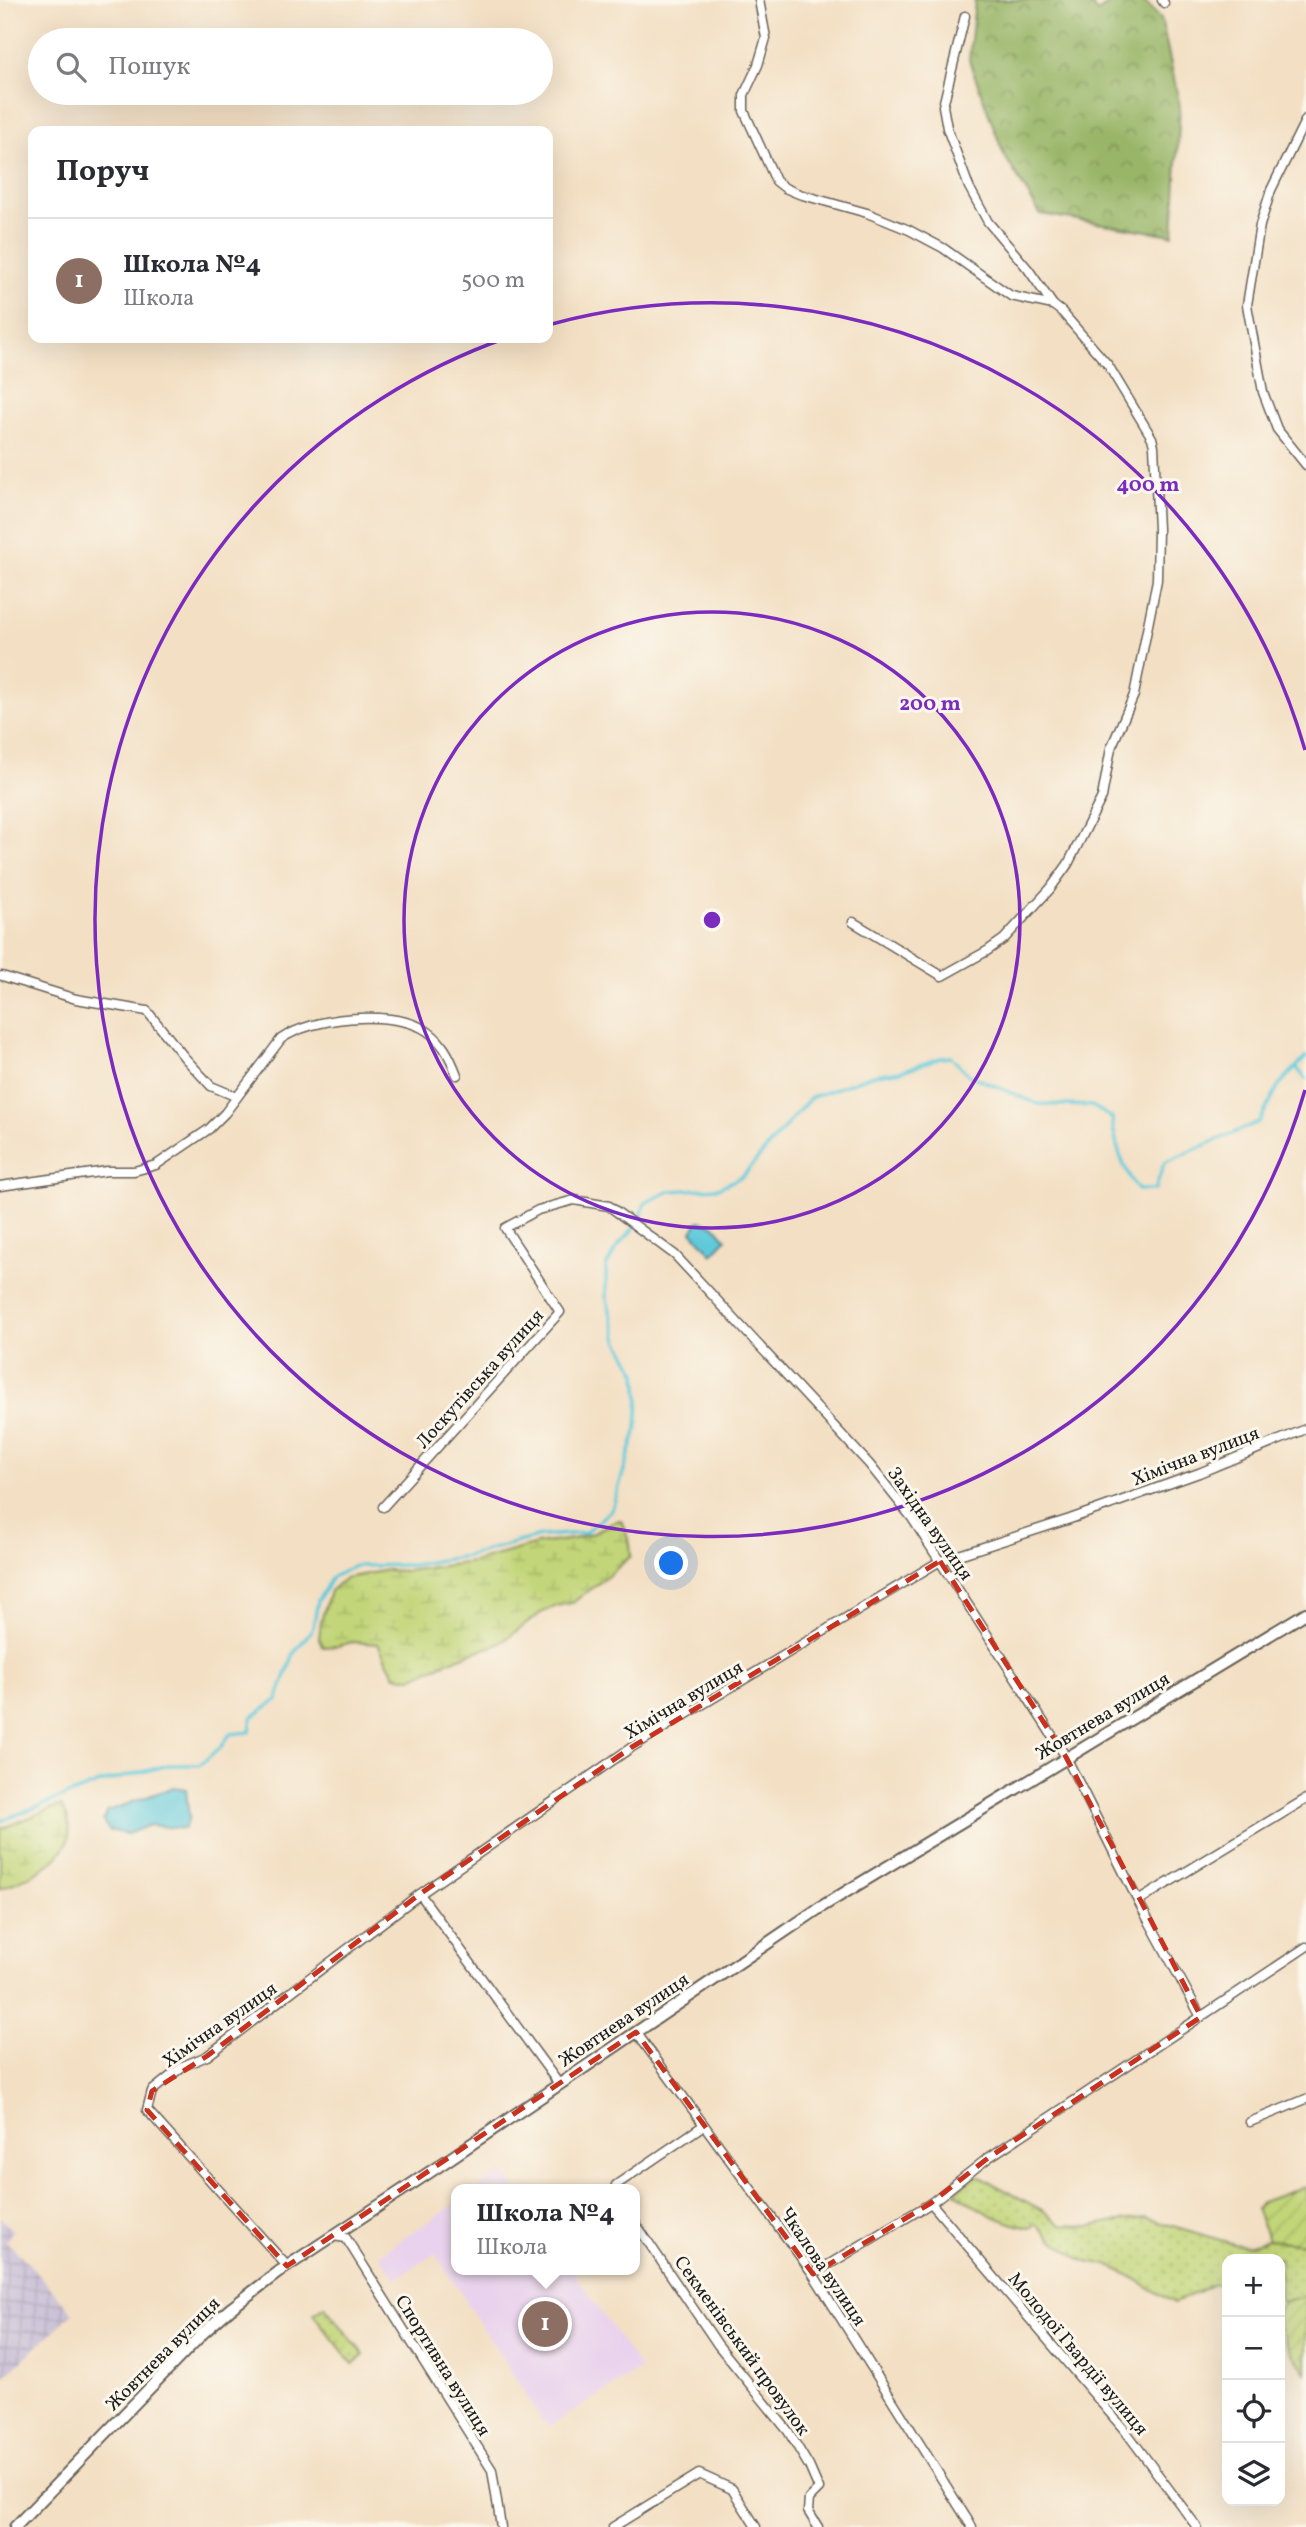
<!DOCTYPE html>
<html lang="uk">
<head>
<meta charset="utf-8">
<style>
	:root { --surface:#fff; --page:#f2f2f3; --text:#2b2b33; --muted:#7c7c81; --line:#e1e1e2; --accent:#0f766e }
	body { margin:0; font-family:Vollkorn,serif; background:var(--page); color:var(--text) }
	.controls { position:absolute; right:21px; bottom:21px; display:grid; overflow:hidden; border-radius:14px; box-shadow:0 7px 28px #0002 }
	.controls button { width:63px; height:63px; display:grid; place-items:center; padding:0; border:0; border-bottom:2px solid var(--line); background:var(--surface); color:var(--text); font:35px sans-serif }
	.you { position:absolute; left:672px; top:1564px; width:24px; height:24px; margin:-18px; border:5px solid #fff; border-radius:50%; background:#1a73e8; box-shadow:0 0 0 10px #1a73e833 }
	.badge { display:grid; place-items:center; width:46px; height:46px; border-radius:50%; background:var(--accent); color:#fff; font-size:23px; font-weight:700 }
	.pin { position:absolute; translate:-50% -50%; border:4px solid #fff; box-shadow:0 2px 7px #0006 }
	.popup { position:absolute; left:451px; top:2184px; width:189px; height:91px; box-sizing:border-box; display:grid; place-content:center; border-radius:14px; background:var(--surface); filter:drop-shadow(0 2px 5px #0005); font-size:23px; white-space:nowrap; color:var(--muted) }
	.popup b { font-size:26px; color:var(--text) }
	.popup::after { content:''; position:absolute; left:50%; top:100%; margin-left:-14px; border:14px solid transparent; border-top-color:var(--surface) }
	.list { margin:0; padding:0; list-style:none }
	h2 { display:flex; justify-content:space-between; align-items:center; height:91px; margin:0; padding:0 28px; font-size:30px }
	h2 small { font-size:23px; font-weight:400; color:var(--muted) }
	.list li { display:grid; grid-template-columns:46px 1fr auto; gap:21px; align-items:center; box-sizing:border-box; height:126px; padding:0 28px; border-top:2px solid var(--line) }
	.list b { display:block; font-size:26px; white-space:nowrap }
	.list p { margin:0; font-size:23px; white-space:nowrap; color:var(--muted) }
	.list em { font-size:23px; font-style:normal; color:var(--muted) }
	.icon { flex:none; width:38px; height:38px; fill:none; stroke:currentColor; stroke-width:2; stroke-linecap:round; stroke-linejoin:round }
	.map { position:relative; flex:none; width:1306px; height:2527px; overflow:hidden }
	.search { position:absolute; background:var(--surface); box-shadow:0 7px 28px #0002; left:28px; top:28px; width:525px; height:77px; display:flex; align-items:center; gap:18px; box-sizing:border-box; padding:0 24px; border-radius:38px; color:var(--muted); font-size:26px }
	.panel { position:absolute; background:var(--surface); box-shadow:0 7px 28px #0002; left:28px; top:126px; width:525px; height:217px; border-radius:14px }
	.map>svg:first-child { display:block }
</style>
</head>
<body>
<div class="map">
<svg width="1306" height="2527" viewBox="0 0 1306 2527">
	<defs>
		<pattern id="industrial-grid" width="8" height="8" patternUnits="userSpaceOnUse" patternTransform="scale(1.75)"><rect width="8" height="8" fill="#c9bfd7"/><path d="M0 4h8M4 0v8" fill="none" stroke="#aca4b8"/></pattern>
		<pattern id="grass-dots" width="8" height="8" patternUnits="userSpaceOnUse" patternTransform="scale(1.75)"><rect width="8" height="8" fill="#c2d578"/><path d="M2 2h.1M6 6h.1" fill="none" stroke="#a6b667" stroke-width="1.8" stroke-linecap="round"/></pattern>
		<pattern id="forest-crowns" width="20" height="18" patternUnits="userSpaceOnUse" patternTransform="scale(1.75)"><rect width="20" height="18" fill="#99b668"/><path d="M2 6a3 3 0 1 1 6 0M12 15a3 3 0 1 1 6 0" fill="none" stroke="#7c9355"/></pattern>
		<pattern id="wetland-marsh" width="20" height="14" patternUnits="userSpaceOnUse" patternTransform="scale(1.75)"><rect width="20" height="14" fill="#c2d578"/><path d="M1 5h8M5 5V1M11 12h8M15 12V8" fill="none" stroke="#a6b667"/></pattern>
		<pattern id="garden-furrows" width="10" height="10" patternUnits="userSpaceOnUse" patternTransform="scale(1.75)"><rect width="10" height="10" fill="#c2d578"/><path d="M-1 1l2-2M0 10L10 0M9 11l2-2" fill="none" stroke="#a6b667"/></pattern>
	</defs>
	<rect width="100%" height="100%" fill="#fbf7ec"/>
	<filter id="ink" filterUnits="userSpaceOnUse"><feTurbulence type="fractalNoise" baseFrequency=".0143" numOctaves="2"/><feDisplacementMap in="SourceGraphic" scale="14" xChannelSelector="R" yChannelSelector="G"/><feConvolveMatrix kernelMatrix="1 2 1 2 8 2 1 2 1" color-interpolation-filters="sRGB"/></filter>
	<filter id="wash" filterUnits="userSpaceOnUse"><feTurbulence type="fractalNoise" baseFrequency=".00686" numOctaves="4" result="noise"/><feDisplacementMap in="SourceGraphic" scale="28" xChannelSelector="R" yChannelSelector="G"/><feGaussianBlur stdDeviation="1.57" result="paint"/><feColorMatrix in="noise" values="0 0 0 0 0 0 0 0 0 0 0 0 0 0 0 0 0 1.4 0 .05"/><feComposite in="paint" operator="in"/></filter>
	<g filter="url(#wash)">
		<rect width="100%" height="100%" fill="#f3dfc3"/>
		<g fill="#e9d2ed">
			<path d="M503,2171L516,2189H475Z"/>
			<path d="M456,2203V2270H572L641,2369L550,2426L543,2422L435,2253L396,2279L379,2255Z"/>
		</g>
		<path fill="url(#industrial-grid)" d="M0,2218L13,2231L5,2241L22,2256L73,2313L2,2379L0,2391Z"/>
		<g fill="url(#grass-dots)" stroke="#6f784a" stroke-width="2">
			<path d="M977,2175L1044,2211L1061,2225L1091,2226L1110,2222L1146,2218L1234,2244L1246,2246L1269,2240L1306,2244V2296L1284,2302L1280,2300V2259H1227V2283L1214,2284L1174,2303L1127,2274L1107,2265L1082,2260L1056,2242L1036,2224L1031,2228C1001,2223 979,2210 955,2192Z"/>
			<path d="M324,2306L364,2355L353,2364L313,2314Z"/>
		</g>
		<path fill="url(#forest-crowns)" stroke="#5a6942" stroke-width="2" d="M975,0H1088L1097,12L1116,0H1143L1161,18L1180,106L1173,235L1040,214L1004,155L969,60Z"/>
		<g fill="url(#wetland-marsh)" stroke="#6f784a" stroke-width="2">
			<path d="M621,1520L630,1544L631,1556L608,1576L572,1603L555,1606L541,1613L499,1644L459,1657L411,1678L395,1676L378,1644L352,1642L338,1646L323,1647L319,1638L321,1621L330,1591L345,1578L388,1570L405,1571L473,1562L537,1544L574,1539L594,1533L612,1522Z"/>
			<path d="M61,1805C63,1810 67,1815 68,1820C79,1858 27,1878 0,1889V1829Z"/>
		</g>
		<g fill="url(#garden-furrows)" stroke="#6f784a" stroke-width="2">
			<path d="M1306,2186V2244L1269,2240L1256,2209L1261,2202Z"/>
			<path d="M1306,2296V2373C1297,2360 1264,2317 1284,2302C1289,2299 1300,2298 1306,2296Z"/>
		</g>
		<g fill="#5fc9da" stroke="#3e727b" stroke-width="2">
			<path d="M699,1221L714,1225L726,1239L712,1254L692,1231Z"/>
			<path d="M174,1787L186,1789L189,1818L184,1829L150,1825L127,1834L109,1830L103,1821L108,1811Z"/>
		</g>
		<g fill="none" stroke-linecap="round" stroke-linejoin="round">
			<g stroke="#5fc9da" stroke-width="3.5">
				<path d="M1296,1067L1306,1079"/>
				<path d="M0,1821L100,1783L169,1765H199L220,1748L230,1734L250,1732L252,1717L277,1700L294,1653L313,1628L318,1601L332,1577L355,1566L412,1565L466,1556L540,1536L585,1533L612,1509L637,1429L639,1398L637,1373L618,1340L606,1296V1267L617,1247L640,1221L645,1203L670,1191L718,1188L743,1176L810,1098L873,1075L902,1071L940,1058L951,1057L969,1075L1038,1104L1092,1106L1112,1118C1115,1145 1122,1167 1138,1190H1155L1164,1163L1259,1122L1279,1085L1306,1057"/>
			</g>
		</g>
	</g>
	<g filter="url(#ink)">
		<g fill="none" stroke-linecap="round" stroke-linejoin="round">
			<defs>
				<g id="street">
					<path d="M759,0L766,38L758,65L744,95V111L776,181L785,188L799,194L867,213L909,230L943,248L1011,296L1053,305L1062,312L1108,365L1152,438L1154,446L1158,529L1157,580L1134,695L1111,748L1102,797L1068,864L1050,889L1004,939L987,951L942,976L853,922"/>
					<path d="M1162,0L1164,3"/>
					<path d="M965,16L943,106L947,128L969,187L988,222L1028,269L1053,305"/>
					<path d="M1306,465L1277,429L1263,392L1247,305L1260,225L1271,190L1306,119"/>
					<path d="M2,976L76,999L147,1011L185,1058L211,1086L237,1097"/>
					<path d="M0,1186L107,1171H134L156,1165L209,1129L225,1113L281,1039C312,1017 388,1010 422,1028C441,1038 450,1056 457,1075"/>
					<path d="M383,1507L560,1312L505,1228L538,1210L574,1200L609,1206L675,1255L869,1464L912,1518L1066,1757L1138,1901L1201,2017"/>
					<path d="M420,1894L559,2084"/>
					<path d="M1138,1901L1306,1799"/>
					<path d="M636,2032L813,2274L972,2527"/>
					<path d="M1250,2122L1306,2099"/>
					<path d="M615,2189L616,2185L704,2125"/>
					<path d="M931,2203L1127,2433L1197,2527"/>
					<path d="M634,2221L718,2345L788,2431L809,2466L819,2489L809,2499L808,2511L818,2527"/>
					<path d="M333,2236L346,2238L492,2470L501,2527"/>
					<path d="M287,2266L147,2110L152,2091L183,2066L207,2056L420,1894L632,1747L940,1561L1070,1519L1199,1473L1306,1429"/>
					<path d="M813,2274L931,2203L988,2158L1306,1947"/>
					<path d="M613,2527L699,2474L732,2489L756,2527"/>
				</g>
				<path id="secondary" d="M15,2527L204,2332L230,2309L280,2271L439,2166L821,1907L1306,1613"/>
			</defs>
			<use href="#street" stroke="#676056" stroke-width="11"/>
			<use href="#secondary" stroke="#676056" stroke-width="14"/>
			<use href="#street" stroke="#fff" stroke-width="8"/>
			<use href="#secondary" stroke="#fff" stroke-width="10"/>
		</g>
	</g>
	<path fill="none" stroke="#c8321e" stroke-width="5" stroke-dasharray="14 9" stroke-linejoin="round" d="M940,1561L1066,1757L1201,2017L988,2158L931,2203L813,2274L636,2032L287,2266L147,2110L152,2091L207,2056L420,1894L632,1747Z"/>
	<g fill="none" stroke="#7b2cbf" stroke-width="3.5">
		<circle cx="712" cy="920" r="308"/>
		<path d="M1305 1090A617 617 0 1 1 506 338M552 324A617 617 0 0 1 1305 750"/>
	</g>
	<g text-anchor="middle" stroke-width="6" stroke-linejoin="round" paint-order="stroke">
		<g font-size="19" fill="#1c1c1c" stroke="#fbf7ec">
			<text transform="translate(479 1378) rotate(-48)" y="7">Лоскутівська вулиця</text>
			<text transform="translate(1195 1455) rotate(-21)" y="7">Хімічна вулиця</text>
			<text transform="translate(931 1523) rotate(55)" y="7">Західна вулиця</text>
			<text transform="translate(683 1699) rotate(-31)" y="7">Хімічна вулиця</text>
			<text transform="translate(1102 1715) rotate(-31)" y="7">Жовтнева вулиця</text>
			<text transform="translate(623 2019) rotate(-34)" y="7">Жовтнева вулиця</text>
			<text transform="translate(219 2024) rotate(-35)" y="7">Хімічна вулиця</text>
			<text transform="translate(824 2266) rotate(56)" y="7">Чкалова вулиця</text>
			<text transform="translate(743 2345) rotate(54)" y="7">Секменівський провулок</text>
			<text transform="translate(162 2353) rotate(-45)" y="7">Жовтнева вулиця</text>
			<text transform="translate(1079 2353) rotate(50)" y="7">Молодої Гвардії вулиця</text>
			<text transform="translate(444 2365) rotate(58)" y="7">Спортивна вулиця</text>
		</g>
	</g>
	<circle cx="712" cy="920" r="10" fill="#7b2cbf" stroke="#fbf7ec" stroke-width="3.5"/>
	<g font-size="21" text-anchor="middle" font-weight="bold" fill="#7b2cbf" stroke="#fbf7ec" stroke-width="6" stroke-linejoin="round" paint-order="stroke">
		<text x="1148" y="491">400 m</text>
		<text x="930" y="710">200 m</text>
	</g>
</svg>
<div class="controls">
<button>+</button>
<button>−</button>
<button><svg class="icon" aria-label="locate" viewBox="0 0 24 24"><circle cx="12" cy="12" r="6"/><path d="M12 2v4M12 18v4M2 12h4M18 12h4"/></svg></button>
<button><svg class="icon" aria-label="layers" viewBox="0 0 24 24"><path d="M12 4l9 5-9 5-9-5zM3 14l9 5 9-5"/></svg></button>
</div>
<div class="you"></div>
<div class="pin badge" style="left:545px;top:2324px;background:#8d6e63">1</div>
<div class="popup"><b>Школа №4</b>Школа</div>
<div class="search"><svg class="icon" aria-label="search" viewBox="0 0 24 24"><circle cx="10" cy="10" r="6"/><path d="M15 15l6 6"/></svg>Пошук</div>
<section class="panel">
<h2>Поруч<small></small></h2>
<ul class="list">
<li><span class="badge" style="background:#8d6e63">1</span><div><b>Школа №4</b><p>Школа</p></div><em>500 m</em></li>
</ul>
</section>
</div>
</body>
</html>
